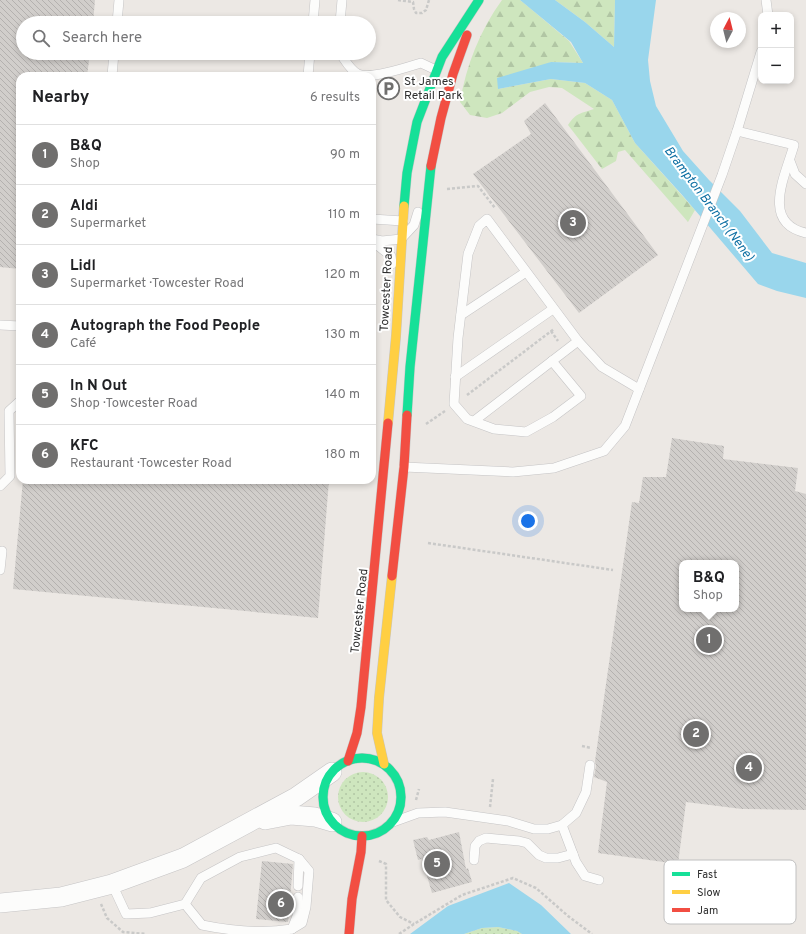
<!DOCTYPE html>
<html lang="en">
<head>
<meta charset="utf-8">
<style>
	:root { --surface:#fff; --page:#f2f2f2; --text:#202124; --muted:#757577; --line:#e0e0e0; --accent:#706f6e }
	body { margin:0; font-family:Overpass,sans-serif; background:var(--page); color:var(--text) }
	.controls { position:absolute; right:12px; top:12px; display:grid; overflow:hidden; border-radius:8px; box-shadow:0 2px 6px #0003 }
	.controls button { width:36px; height:36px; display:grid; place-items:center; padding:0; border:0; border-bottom:1px solid var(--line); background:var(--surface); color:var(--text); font:20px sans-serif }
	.compass { position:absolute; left:710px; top:12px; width:36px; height:36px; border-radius:50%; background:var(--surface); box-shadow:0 2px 6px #0003; rotate:7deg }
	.you { position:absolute; left:528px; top:521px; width:14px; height:14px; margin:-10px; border:3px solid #fff; border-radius:50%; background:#1a73e8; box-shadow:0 0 0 6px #1a73e833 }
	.badge { display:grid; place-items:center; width:26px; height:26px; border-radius:50%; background:var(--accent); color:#fff; font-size:13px; font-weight:700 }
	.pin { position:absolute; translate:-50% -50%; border:2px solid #fff; box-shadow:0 1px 4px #0006 }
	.popup { position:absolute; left:679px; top:560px; width:60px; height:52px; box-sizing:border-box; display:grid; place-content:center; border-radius:8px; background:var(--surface); filter:drop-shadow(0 1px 3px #0005); font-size:13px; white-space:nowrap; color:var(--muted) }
	.popup b { font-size:15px; color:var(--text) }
	.popup::after { content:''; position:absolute; left:50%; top:100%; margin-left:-8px; border:8px solid transparent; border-top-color:var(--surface) }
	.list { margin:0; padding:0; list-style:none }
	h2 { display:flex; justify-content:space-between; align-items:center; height:52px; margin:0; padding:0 16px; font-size:17px }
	h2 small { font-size:13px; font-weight:400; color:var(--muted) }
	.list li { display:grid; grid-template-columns:26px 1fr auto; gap:12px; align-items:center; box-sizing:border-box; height:60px; padding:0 16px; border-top:1px solid var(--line) }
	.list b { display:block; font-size:15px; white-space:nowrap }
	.list p { margin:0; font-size:13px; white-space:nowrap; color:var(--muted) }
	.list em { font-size:13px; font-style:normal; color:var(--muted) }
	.icon { flex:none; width:22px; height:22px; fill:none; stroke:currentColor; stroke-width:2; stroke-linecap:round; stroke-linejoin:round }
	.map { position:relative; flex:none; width:806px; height:934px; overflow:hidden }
	.search { position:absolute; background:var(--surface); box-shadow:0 2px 6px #0003; left:16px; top:16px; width:360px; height:44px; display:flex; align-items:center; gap:10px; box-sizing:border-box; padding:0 14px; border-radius:22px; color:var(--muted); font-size:15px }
	.panel { position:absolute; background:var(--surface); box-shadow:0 2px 6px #0003; left:16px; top:72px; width:360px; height:412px; border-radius:12px }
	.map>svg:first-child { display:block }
</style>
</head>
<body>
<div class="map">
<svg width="806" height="934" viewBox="0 0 806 934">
	<defs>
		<pattern id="grass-dots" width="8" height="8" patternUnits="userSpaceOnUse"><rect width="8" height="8" fill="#cee6be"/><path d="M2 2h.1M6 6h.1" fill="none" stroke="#b1c6a4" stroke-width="1.8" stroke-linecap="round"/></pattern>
		<pattern id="forest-firs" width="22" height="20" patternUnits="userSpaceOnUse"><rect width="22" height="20" fill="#cee6be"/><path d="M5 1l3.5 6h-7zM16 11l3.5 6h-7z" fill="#b1c6a4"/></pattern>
		<pattern id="building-back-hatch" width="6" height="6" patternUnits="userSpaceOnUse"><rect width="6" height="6" fill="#d1cecb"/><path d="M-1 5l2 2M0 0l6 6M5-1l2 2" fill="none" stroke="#b4b1af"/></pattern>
	</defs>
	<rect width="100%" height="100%" fill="#ece8e4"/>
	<g fill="url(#grass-dots)">
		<circle cx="363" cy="797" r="25"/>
		<path d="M498,927L517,931L522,934H464L482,928Z"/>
	</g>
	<g fill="url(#forest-firs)">
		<path d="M502,0H520L531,9L569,41L583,63L551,62L498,89L551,79L585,83L612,100L635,143L695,210L688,222L625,150L618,152L616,161L602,169L568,125C577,112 580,114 594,109L562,88L549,87L530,92L502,113L487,118L470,115L460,102C466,66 480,30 502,0Z"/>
		<path d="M555,0H615L614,47L585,22Z"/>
	</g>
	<g fill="#99d6ec">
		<path d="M520,0H555L585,22L614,47L615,0H656L648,60L650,81L656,106L683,151L709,180L740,211L772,253L806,263V298L777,291L758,284L683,196L635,143L612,100L585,83L551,79L498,89L497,78L551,62L583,63L571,42Z"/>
		<path d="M509,883L541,905L571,934H522L517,931L498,927L482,928L464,934H410L448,906Z"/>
	</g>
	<g fill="url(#building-back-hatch)" fill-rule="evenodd">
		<path d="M0,0H95L93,23H23V53H90L87,76H20V269L0,267Z"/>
		<path d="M545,103L658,255L579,313L473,174L531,134L524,121Z"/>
		<path d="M672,438L724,446L723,459L798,468L795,491L806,494V810L742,809L686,802L678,864L598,853L607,782L594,777L596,766L595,761L632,502L639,503L643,477H666ZM682,563H736V609H682Z"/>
		<path d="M23,480H329L318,618L13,589Z"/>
		<path d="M459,832L466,869L468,868L472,882L432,893L422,859L418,860L413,840L427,837L429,840Z"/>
		<path d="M262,861L293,864L288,922L256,919Z"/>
	</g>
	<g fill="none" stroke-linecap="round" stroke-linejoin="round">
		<defs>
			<g id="lane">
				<path d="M766,0L768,15"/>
				<path d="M117,23L119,0"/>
				<path d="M313,23L315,0"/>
				<path d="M340,23L342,0"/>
				<path d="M340,53C345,60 350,70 358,74C370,80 408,67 421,63L436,70"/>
				<path d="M112,76L114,53"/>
				<path d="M308,76L310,53"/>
				<path d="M737,131L794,145C786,174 760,223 806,233"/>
				<path d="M790,161L795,174L806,184"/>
				<path d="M372,219L403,221"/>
				<path d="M372,239L382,241L401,239L414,225L418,212"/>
				<path d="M372,241L391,256L392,264"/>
				<path d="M461,315L526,272"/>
				<path d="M0,325L20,326"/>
				<path d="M552,361L578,341"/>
				<path d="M455,377L553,309"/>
				<path d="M474,421L552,361L581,396L553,417L526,432L494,429L467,419L454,404L458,338L468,254L479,226L487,219L578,341L602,367L639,389"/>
				<path d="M404,467L513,472L554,468L604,451L625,426L722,175L737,131L761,52"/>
				<path d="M0,486L10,476L9,411L20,401"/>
				<path d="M0,570L2,551"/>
				<path d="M393,822L418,813L445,812L508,821L534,829H548L562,825L576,813L586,792L590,765"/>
				<path d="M562,825L576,862L585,876L599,880"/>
				<path d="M474,860L475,846L479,841L486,838L519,841L527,843L539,855L546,858H558L573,854"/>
				<path d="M112,884L126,914L150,913L185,904"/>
				<path d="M298,897L297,916L292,929C263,934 231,931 202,925L185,904L201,878L240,857L276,848L299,859L298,886"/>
				<path d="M292,929L302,923L306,907L309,871L299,859"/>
			</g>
			<g id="street">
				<path d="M265,820L291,815L315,817L332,822"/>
				<path d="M0,903L61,897L112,884L183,858L296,797L332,772"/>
			</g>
			<g id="fast">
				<path d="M404,206L407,173L417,122L442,57L479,0"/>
				<path d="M407,415L410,367L431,166"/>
				<circle cx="362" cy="797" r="39"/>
			</g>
			<g id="slow">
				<path d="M388,423L396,336L404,206"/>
				<path d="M384,764L377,733L379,698L392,576"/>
			</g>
			<g id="jam">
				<path d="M431,166L441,118L453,74L467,35"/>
				<path d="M392,576L404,467L407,415"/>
				<path d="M348,761L357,733L361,707L388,423"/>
				<path d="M349,934L352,899L361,852L362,836"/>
			</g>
		</defs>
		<use href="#lane" stroke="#c5c4c5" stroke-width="10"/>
		<use href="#street" stroke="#c5c4c5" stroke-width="20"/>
		<use href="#fast" stroke="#c6c5c4" stroke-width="10"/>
		<use href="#slow" stroke="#c6c5c4" stroke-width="10"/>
		<use href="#jam" stroke="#c6c5c4" stroke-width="10"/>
		<g stroke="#c9c9c8" stroke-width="2.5" stroke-dasharray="3 2" stroke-linecap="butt">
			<path d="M398,0L413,2L414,9L416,13H422L426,10L429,0"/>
			<path d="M447,189L478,186L495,208"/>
			<path d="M551,331L558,341"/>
			<path d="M467,395L554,329"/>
			<path d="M426,424L445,411"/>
			<path d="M428,543L613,570"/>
			<path d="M582,746L591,748"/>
			<path d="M416,800L419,789"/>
			<path d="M490,807L493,779"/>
			<path d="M379,861L386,864V900L400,917L414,924"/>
			<path d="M101,904L107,918L123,932L146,934"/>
			<path d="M399,934L414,924L462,895L513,878L536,888L568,916L592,934"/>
		</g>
		<use href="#lane" stroke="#fcfcfb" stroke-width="9"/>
		<use href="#street" stroke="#fcfcfb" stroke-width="19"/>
		<use href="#fast" stroke="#16e098" stroke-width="9"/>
		<use href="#slow" stroke="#ffcf43" stroke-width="9"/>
		<use href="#jam" stroke="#f24e42" stroke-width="9"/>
	</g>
	<defs>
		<symbol id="parking-ring" viewBox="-11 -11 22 22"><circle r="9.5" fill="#fff" stroke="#706f6e" stroke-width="1.5"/><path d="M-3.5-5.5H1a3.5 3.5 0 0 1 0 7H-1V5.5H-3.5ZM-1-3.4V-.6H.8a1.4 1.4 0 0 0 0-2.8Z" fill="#706f6e"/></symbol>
	</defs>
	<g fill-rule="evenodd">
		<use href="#parking-ring" x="376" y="76" width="25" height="25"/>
	</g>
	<g text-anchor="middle" stroke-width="4" stroke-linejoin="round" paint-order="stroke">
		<g font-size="12" fill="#2e2e2e" stroke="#fff" text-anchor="start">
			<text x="404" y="85">St James<tspan x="404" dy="14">Retail Park</tspan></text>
		</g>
		<g font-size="12" fill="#2e2e2e" stroke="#fff">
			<text transform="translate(386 289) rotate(-87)" y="4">Towcester Road</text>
			<text transform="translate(359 611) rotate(-84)" y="4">Towcester Road</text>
		</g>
		<g font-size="13" font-style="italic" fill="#0d6fa3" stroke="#fff">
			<text transform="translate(710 203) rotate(53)" y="5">Brampton Branch (Nene)</text>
		</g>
	</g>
	<rect x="664" y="860" width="132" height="64" rx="6" fill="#fff" stroke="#c0c0c0" stroke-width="1"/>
	<rect x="672" y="872" width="18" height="4" fill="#16e098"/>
	<rect x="672" y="890" width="18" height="4" fill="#ffcf43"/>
	<rect x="672" y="908" width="18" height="4" fill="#f24e42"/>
	<g font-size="11" fill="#2e2e2e">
		<text x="697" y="878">Fast</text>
		<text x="697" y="896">Slow</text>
		<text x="697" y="914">Jam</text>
	</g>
</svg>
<div class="controls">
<button>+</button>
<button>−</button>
</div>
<svg class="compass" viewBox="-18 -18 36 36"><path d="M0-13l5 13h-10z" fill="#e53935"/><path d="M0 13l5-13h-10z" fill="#757577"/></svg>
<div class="you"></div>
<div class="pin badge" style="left:709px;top:640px">1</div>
<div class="popup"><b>B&amp;Q</b>Shop</div>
<div class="pin badge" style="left:696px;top:734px">2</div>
<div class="pin badge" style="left:573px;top:223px">3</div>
<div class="pin badge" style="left:749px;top:768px">4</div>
<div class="pin badge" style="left:437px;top:864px">5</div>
<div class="pin badge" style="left:281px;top:904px">6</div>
<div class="search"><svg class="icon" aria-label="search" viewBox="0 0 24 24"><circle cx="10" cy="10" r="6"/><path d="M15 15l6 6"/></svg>Search here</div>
<section class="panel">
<h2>Nearby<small>6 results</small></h2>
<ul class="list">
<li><span class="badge">1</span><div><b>B&amp;Q</b><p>Shop</p></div><em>90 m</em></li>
<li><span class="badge">2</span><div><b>Aldi</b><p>Supermarket</p></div><em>110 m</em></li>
<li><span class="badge">3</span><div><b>Lidl</b><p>Supermarket · Towcester Road</p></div><em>120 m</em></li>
<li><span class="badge">4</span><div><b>Autograph the Food People</b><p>Café</p></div><em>130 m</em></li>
<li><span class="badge">5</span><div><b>In N Out</b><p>Shop · Towcester Road</p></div><em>140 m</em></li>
<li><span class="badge">6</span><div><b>KFC</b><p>Restaurant · Towcester Road</p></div><em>180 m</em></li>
</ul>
</section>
</div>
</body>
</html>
